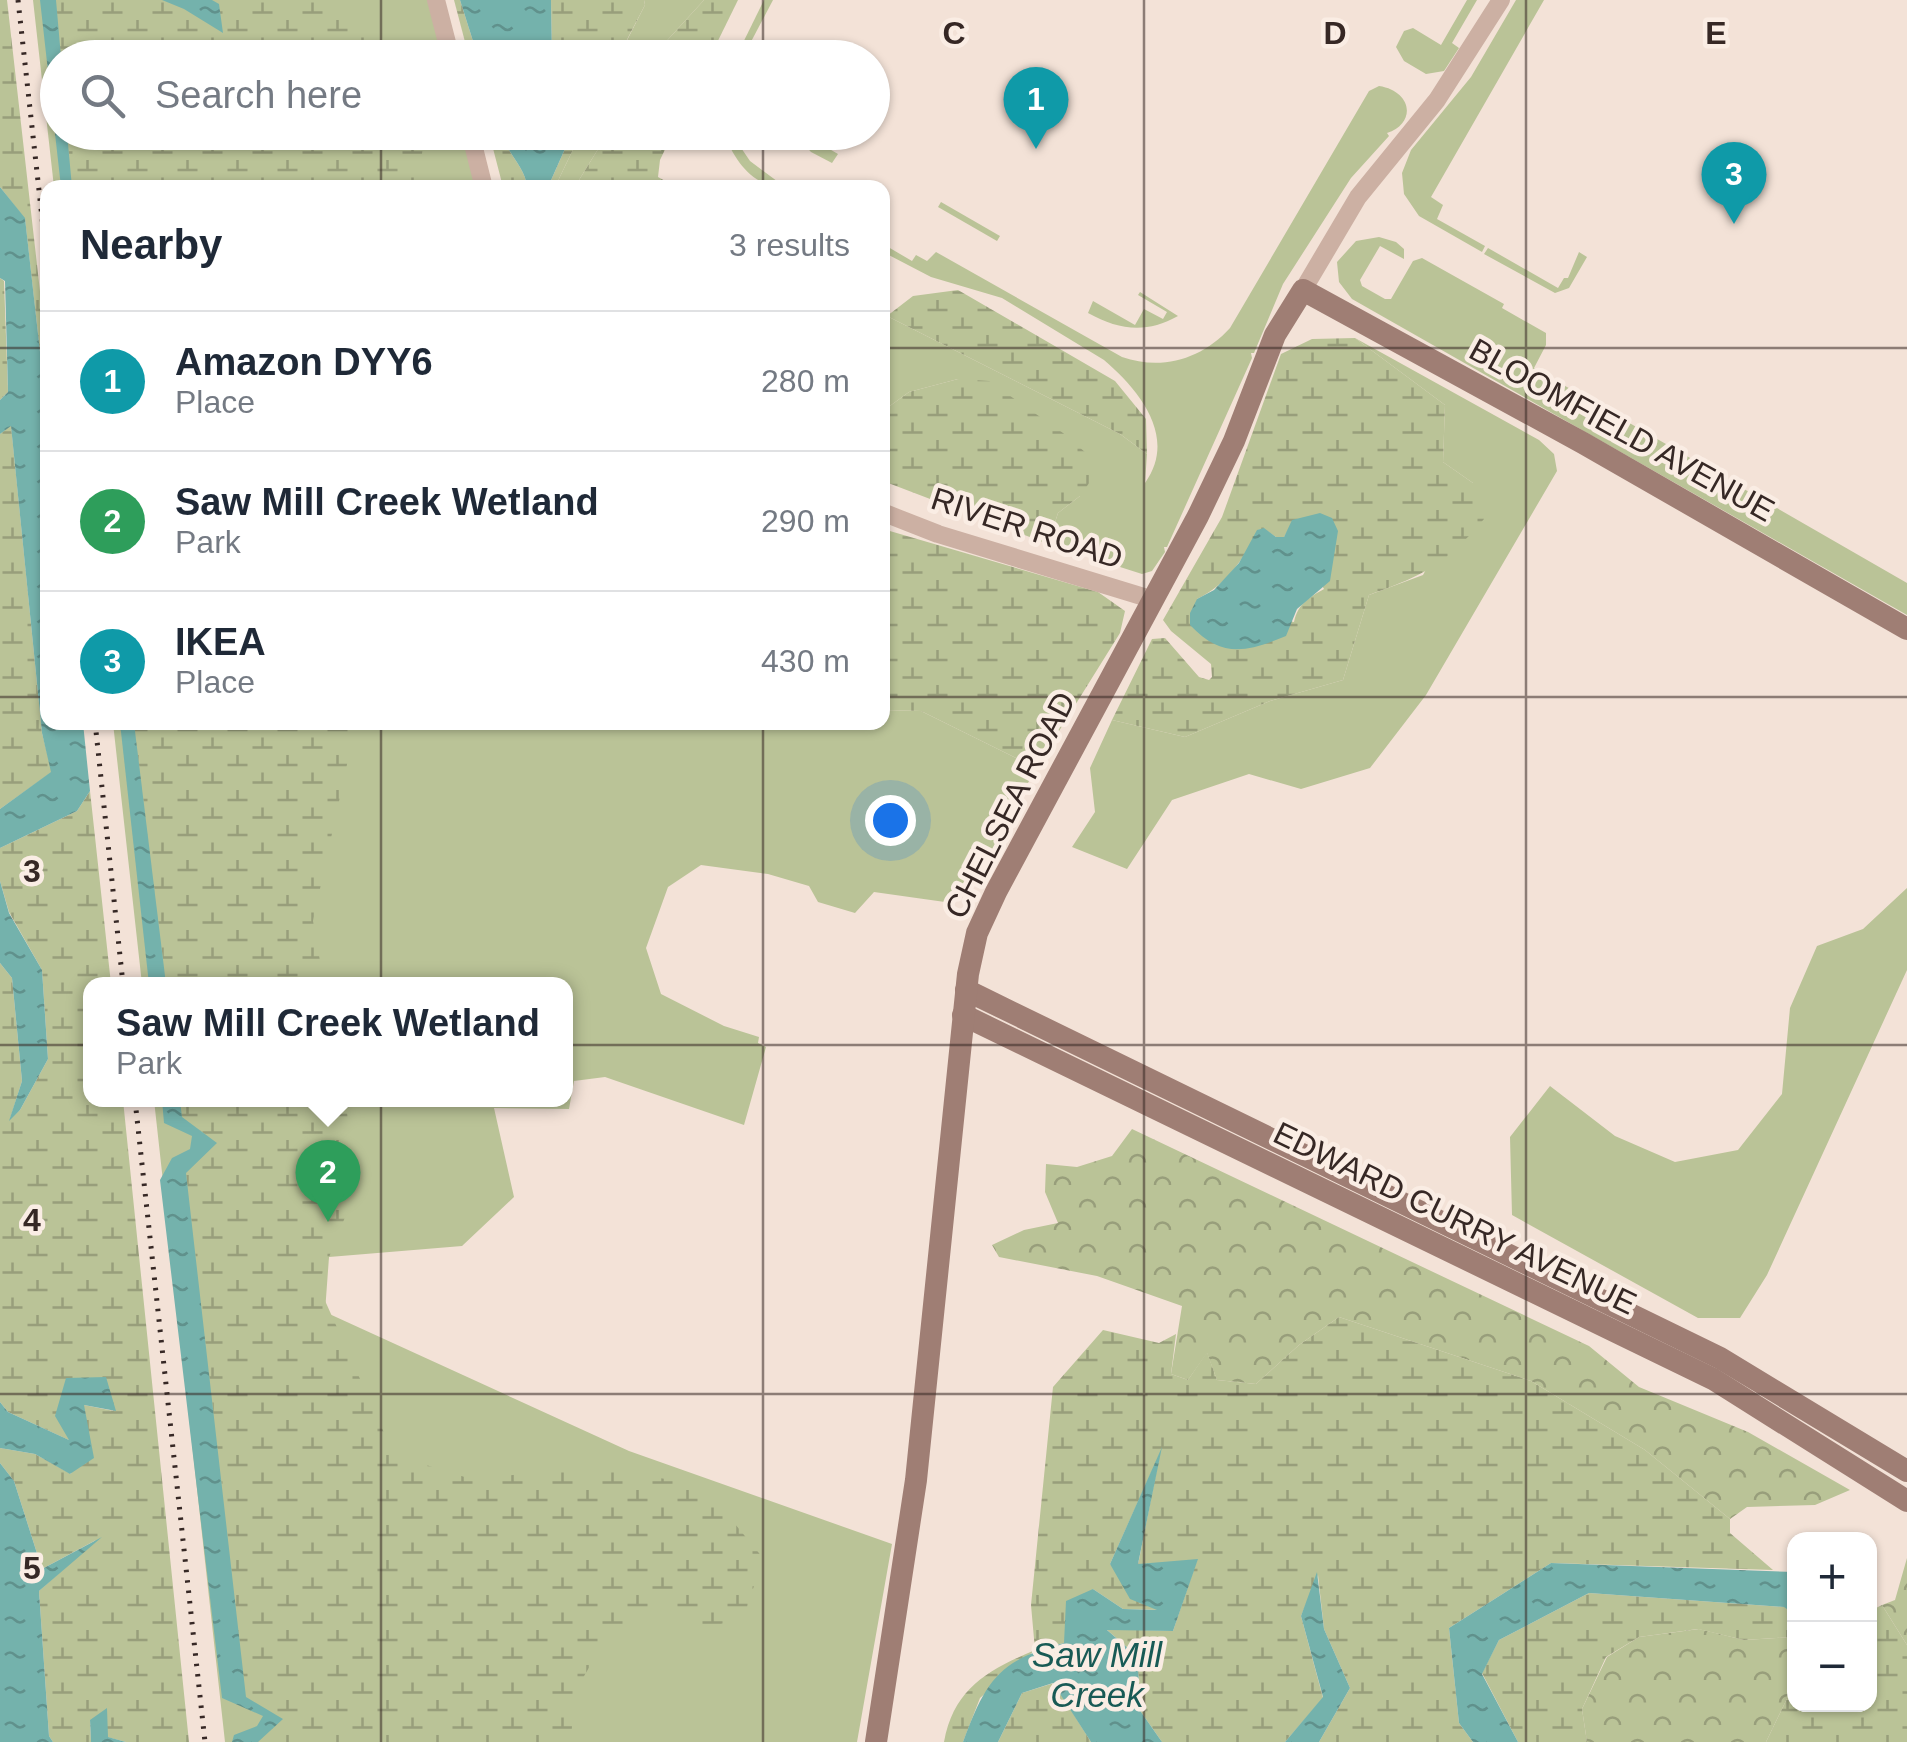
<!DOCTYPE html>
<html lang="en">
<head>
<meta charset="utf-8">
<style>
	:root { --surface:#fff; --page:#f2f2f3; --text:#1f2937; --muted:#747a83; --line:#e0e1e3; --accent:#185a55 }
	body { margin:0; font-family:Arial,sans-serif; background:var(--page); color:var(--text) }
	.controls { position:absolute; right:30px; bottom:30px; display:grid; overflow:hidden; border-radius:20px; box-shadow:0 2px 8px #0004 }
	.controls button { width:90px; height:90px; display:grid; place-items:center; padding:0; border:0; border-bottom:2px solid var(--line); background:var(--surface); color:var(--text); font:50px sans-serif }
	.you { position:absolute; left:890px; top:820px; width:35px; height:35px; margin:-25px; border:8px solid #fff; border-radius:50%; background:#1a73e8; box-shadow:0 0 0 15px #1a73e833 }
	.badge { display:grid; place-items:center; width:65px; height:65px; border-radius:50%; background:var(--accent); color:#fff; font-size:32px; font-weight:700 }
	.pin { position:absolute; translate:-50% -82px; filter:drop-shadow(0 2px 5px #0008) }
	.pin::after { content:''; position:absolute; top:52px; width:35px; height:30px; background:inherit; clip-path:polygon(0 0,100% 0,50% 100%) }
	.popup { position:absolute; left:83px; top:977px; width:490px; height:130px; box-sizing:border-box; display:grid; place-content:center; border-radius:20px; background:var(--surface); filter:drop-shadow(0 2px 8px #0005); font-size:32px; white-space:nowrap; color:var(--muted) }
	.popup b { font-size:38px; color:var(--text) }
	.popup::after { content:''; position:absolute; left:50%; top:100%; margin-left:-20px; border:20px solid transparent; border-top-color:var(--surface) }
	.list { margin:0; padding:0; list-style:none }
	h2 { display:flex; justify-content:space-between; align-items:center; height:130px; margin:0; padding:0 40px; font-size:42px }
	h2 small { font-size:32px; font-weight:400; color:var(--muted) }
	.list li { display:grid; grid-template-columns:65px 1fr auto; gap:30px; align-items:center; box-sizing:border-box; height:140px; padding:0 40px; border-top:2px solid var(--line) }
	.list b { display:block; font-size:38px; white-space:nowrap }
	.list p { margin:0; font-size:32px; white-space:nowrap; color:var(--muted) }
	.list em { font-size:32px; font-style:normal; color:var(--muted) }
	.icon { flex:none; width:55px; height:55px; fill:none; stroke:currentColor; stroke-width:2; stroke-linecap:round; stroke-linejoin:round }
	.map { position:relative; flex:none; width:1907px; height:1742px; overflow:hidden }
	.search { position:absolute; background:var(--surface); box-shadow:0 2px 8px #0004; left:40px; top:40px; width:850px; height:110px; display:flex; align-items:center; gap:25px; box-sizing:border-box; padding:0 35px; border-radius:55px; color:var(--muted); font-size:38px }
	.panel { position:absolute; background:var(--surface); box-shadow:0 2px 8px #0004; left:40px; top:180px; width:850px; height:550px; border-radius:20px }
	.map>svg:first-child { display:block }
</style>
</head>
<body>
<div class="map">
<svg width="1907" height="1742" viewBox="0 0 1907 1742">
	<defs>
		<pattern id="forest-crowns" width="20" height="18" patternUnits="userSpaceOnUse" patternTransform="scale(2.5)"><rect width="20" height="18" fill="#bac397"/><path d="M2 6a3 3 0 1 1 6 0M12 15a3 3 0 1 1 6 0" fill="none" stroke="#989e7b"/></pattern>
		<pattern id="wetland-marsh" width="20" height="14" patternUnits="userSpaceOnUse" patternTransform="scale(2.5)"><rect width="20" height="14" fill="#bac397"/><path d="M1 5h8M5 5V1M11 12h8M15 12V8" fill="none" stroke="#989e7b"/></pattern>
		<pattern id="water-ripples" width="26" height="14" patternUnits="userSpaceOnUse" patternTransform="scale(2.5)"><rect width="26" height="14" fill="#74b2ac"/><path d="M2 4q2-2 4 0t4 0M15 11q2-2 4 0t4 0" fill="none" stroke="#60918c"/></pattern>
	</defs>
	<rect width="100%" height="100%" fill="#f3e2d7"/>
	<g fill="#bac397">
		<path d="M33,0H429L444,57L58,58V132L464,133L479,187H54Z"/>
		<path d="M644,0H704L652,57L618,58L645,5Z"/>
		<path d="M764,0H773L743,57H736Z"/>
		<path d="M1467,0H1477L1452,43L1459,48L1444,71L1426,74L1404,61L1396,47L1404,31L1413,28L1441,45Z"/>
		<path d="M1516,0H1544L1431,197L1443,205L1437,219L1485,246L1482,252L1419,216L1404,194L1402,173L1411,150L1471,77Z"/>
		<path d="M1379,86C1412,91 1417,123 1387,133L1389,136L1351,178L1283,284L1254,353H1251L1252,358L1167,547H1164L1165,552L1152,571L1142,574L1048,544L1058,513L1080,496L958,379L909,392L883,411V316H887L1120,434L1147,454L1145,483C1178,437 1139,390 1104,360L1002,298L931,277L883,252V244L912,261L916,255L927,261L936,252L1122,357C1162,371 1202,359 1230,328L1369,91Z"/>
		<path d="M581,133H608L579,180L581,187H555Z"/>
		<path d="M724,133H731L750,161L785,187C753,188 734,160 724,133Z"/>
		<path d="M793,133H802L838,154L832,163L811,152Z"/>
		<path d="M941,202L1000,236L997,241L938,207Z"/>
		<path d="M1379,237L1396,242L1404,249V259L1380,246L1360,280L1362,286L1385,299H1391L1413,261L1422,258L1504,304L1502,308L1546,333V345L1534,368L1907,583V615L1352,299L1339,282L1337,262L1356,241Z"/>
		<path d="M1488,248L1558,288L1564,278H1568L1579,252L1587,257L1569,288L1555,293L1484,254Z"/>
		<path d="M1140,292L1178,316C1146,334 1119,330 1088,313L1093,301L1135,325L1144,309L1163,319L1167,312L1138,295Z"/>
		<path d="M1355,338L1539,440L1554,454L1557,471L1426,695L1370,768L1301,789L1249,774L1172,800L1127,869L1072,847L1095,812L1090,768L1112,720L1185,737L1270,701L1343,680L1369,595L1423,575L1473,483L1443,462L1445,405Z"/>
		<path d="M883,710L921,711L1036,768L992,850L985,880L967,881L960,900L955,898L952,903L874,892L855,913L818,902L809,886L768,874L701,865L668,887L646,948L661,994L724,1026L759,1037L758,1043L766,1047L744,1125L605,1077L574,1081L569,1109L494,1108L514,1197L462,1246L329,1257L325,1312L629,1451L892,1544L857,1742H225L154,1100H566V984H142L113,723L882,722Z"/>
		<path d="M1907,888V970L1767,1275L1740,1318H1698L1512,1215L1510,1137L1550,1086L1615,1136L1675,1162L1738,1150L1782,1094L1790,1008L1817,946L1863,929Z"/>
	</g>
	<g fill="url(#forest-crowns)">
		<path d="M1132,1129L1589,1346L1639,1387L1748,1432L1850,1490L1815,1505L1747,1507L1730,1519L1645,1450L1531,1381L1339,1317L1299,1345L1256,1384L1217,1380L1207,1353L1188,1380L1171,1374L1182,1306L1097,1276L999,1257L992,1245L1024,1230L1058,1223L1045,1192L1046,1164L1077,1167L1112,1156Z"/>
		<path d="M1907,1558V1645L1882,1605L1895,1600Z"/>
		<path d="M1699,1629L1744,1640L1794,1637V1684L1766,1742H1587L1582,1709L1607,1657L1639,1637Z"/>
	</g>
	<g fill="url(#wetland-marsh)" fill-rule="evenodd">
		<path d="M0,0H7L47,353V414L25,219L0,187Z"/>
		<path d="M56,0H162L184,9L222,33L219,4L212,0H338L346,18L400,57H61Z"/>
		<path d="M454,0H460L478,57H469Z"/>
		<path d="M551,0H644L645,5L618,57H552Z"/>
		<path d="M704,0H738L710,57H652Z"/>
		<path d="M67,133H428L412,188L72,187Z"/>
		<path d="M489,133H501C507,153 526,168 527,187H503Z"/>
		<path d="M572,133H581L555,187H548Z"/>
		<path d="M608,133H673L660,160L658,177L676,187H581L579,180Z"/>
		<path d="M0,278L4,281L8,392L0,400Z"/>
		<path d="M958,290L1115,381L1146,419L1147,454L1120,434L887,316L913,296Z"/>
		<path d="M1355,338L1445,405L1443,462L1473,483L1484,519C1444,566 1426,574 1369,595L1343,680L1270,701L1185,737L1112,720L1152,639L1165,638L1199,677L1209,680L1212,677L1211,664L1171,631L1163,620L1222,517L1281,354L1312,339ZM1289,528L1324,589C1308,598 1298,604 1294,622L1197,599C1226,585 1244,559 1258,530L1264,529L1276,537H1284Z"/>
		<path d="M958,379L989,381L1063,433L1101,466L1080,496L1058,513L1048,544L883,481V411L909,392Z"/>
		<path d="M11,425L42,733L52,772L0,809V434Z"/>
		<path d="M883,529L1098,592L1125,611L1120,633L1036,768L921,711L883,710Z"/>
		<path d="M134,723H356L313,921L324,984H166Z"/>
		<path d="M90,791L111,984H90V1100H123L189,1742H126L107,1737V1709L90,1721L91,1742H53L49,1736L39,1591L96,1540L42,1569L14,1481L0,1463V1448L35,1454L71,1474L84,1405L114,1411L66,1378L71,1441L8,1412L0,1402V963L12,978L22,1081L10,1119L20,1110L48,1059L42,970L9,912L0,881V848L77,811Z"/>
		<path d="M180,1100H345L359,1182L318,1285L394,1455L471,1479L587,1468L702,1484L763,1558L743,1620L704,1627L655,1607L647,1619L600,1649L574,1693L571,1742H258L282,1719L246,1697L186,1173L217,1143L182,1117Z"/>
		<path d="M1339,1317L1531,1381L1645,1450L1730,1519V1533L1773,1570L1551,1563L1449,1628L1459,1723L1473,1742H1319L1350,1688L1324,1629L1318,1575L1301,1616L1323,1698L1285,1742H1162L1141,1712L1137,1656L1106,1629L1173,1631L1197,1560L1138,1565L1160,1453L1110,1564L1161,1610L1123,1609L1093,1589L1064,1643L1035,1650L980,1698L963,1742H944C954,1688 988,1670 1035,1650L1031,1605L1053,1387L1103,1330L1159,1343L1176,1334L1171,1374L1188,1380L1207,1352L1217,1380L1256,1384L1299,1345Z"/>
		<path d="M1589,1593L1785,1607L1794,1614V1637L1744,1640L1698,1629L1639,1637L1606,1657L1582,1709L1587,1742H1518L1482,1673L1499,1640Z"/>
		<path d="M1882,1605L1907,1645V1742H1766L1794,1684V1704H1870V1611Z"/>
		<path d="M1054,1683L1091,1742H998L1022,1693Z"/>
	</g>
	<g fill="url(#water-ripples)">
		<path d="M40,0H56L61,57L58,58V132L67,133L72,187H61Z"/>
		<path d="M162,0H212L219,4L223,33L184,9Z"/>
		<path d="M460,0H551L552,57H478Z"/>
		<path d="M501,133H572L548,187H527C526,168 507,153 501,133Z"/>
		<path d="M0,187L25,218L47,414L48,722L83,723L90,791L77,811L0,848V809L51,772L42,733L11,426L0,434V400L8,392L5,281L0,278Z"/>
		<path d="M1320,513L1332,518L1338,531L1330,581L1297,609L1286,636C1247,652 1222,659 1190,625V613L1197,599L1214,590L1239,563L1257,530L1264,528L1276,537H1284L1292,520Z"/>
		<path d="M120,723H134L166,984H149Z"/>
		<path d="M0,881L9,913L42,970L48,1059L20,1110L9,1121L22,1081L12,978L0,963Z"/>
		<path d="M162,1100H180L182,1117L217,1143L186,1173L246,1697L283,1719L258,1742H232L234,1735L257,1726L263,1716L222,1698L160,1180L172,1158L190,1149L192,1136L164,1123Z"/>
		<path d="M106,1377L116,1411L84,1405L94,1458L70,1474L35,1454L0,1448V1402L8,1412L69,1440L55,1416L66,1378Z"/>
		<path d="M1162,1447L1138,1564L1198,1559L1173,1631L1107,1630L1137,1656L1141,1712L1162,1742H1091L1053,1683L1022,1693L998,1742H963C986,1681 998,1660 1064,1643L1066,1601L1093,1589L1123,1609L1157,1610L1130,1599L1110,1564Z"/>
		<path d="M0,1463L14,1481L42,1569L102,1537L39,1591L49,1736L53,1742H0Z"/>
		<path d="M1551,1563L1794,1572V1614L1784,1607L1589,1593L1499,1640L1482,1674L1518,1742H1473L1459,1723L1449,1628Z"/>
		<path d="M1317,1572L1324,1629L1350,1688L1319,1742H1285L1323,1697L1301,1616Z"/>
		<path d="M107,1708L108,1737L126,1742H91L90,1720Z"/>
	</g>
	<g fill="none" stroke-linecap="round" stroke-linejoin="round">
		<g stroke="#ccb0a3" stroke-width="18">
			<path d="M436,0L451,58"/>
			<path d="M470,132L484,188"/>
			<path d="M1303,290L1358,197L1437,100L1501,0"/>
			<path d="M882,512L938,534L1154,600"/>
		</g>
		<g stroke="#9f7e74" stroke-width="22">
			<path d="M966,990L1720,1358L1907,1471"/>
			<path d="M963,1015L1713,1379L1907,1501"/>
			<path d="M876,1742L916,1480L968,974L977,933L996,892L1198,516L1234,441L1275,335L1303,290L1583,443L1907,629"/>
		</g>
		<g stroke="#362825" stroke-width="5" stroke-dasharray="2.5 8" stroke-linecap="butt">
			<path d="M18,0L48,272"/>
			<path d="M95,722L123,984"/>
			<path d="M135,1100L205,1742"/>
		</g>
	</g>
	<path fill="none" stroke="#362825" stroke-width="2.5" stroke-opacity="0.55" d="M381,0V58M763,0V58M1144,0V1742M1526,0V1742M381,132V188M763,132V188M0,348H48M882,348H1907M0,697H48M882,697H1907M381,722V1742M763,722V1742M0,1045H1907M0,1394H1907"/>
	<g text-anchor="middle" stroke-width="9" stroke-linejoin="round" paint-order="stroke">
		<g font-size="32" fill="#362825" stroke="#faede4">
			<text transform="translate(1622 430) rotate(29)" y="11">BLOOMFIELD AVENUE</text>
			<text transform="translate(1027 528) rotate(18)" y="11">RIVER ROAD</text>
			<text transform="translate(1010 805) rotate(-63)" y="11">CHELSEA ROAD</text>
			<text transform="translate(1455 1218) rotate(26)" y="11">EDWARD CURRY AVENUE</text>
		</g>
		<g font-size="35" font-style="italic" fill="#185a55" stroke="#faede4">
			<text x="1097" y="1667">Saw Mill<tspan x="1097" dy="40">Creek</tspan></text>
		</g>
	</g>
	<g font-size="32" text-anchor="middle" font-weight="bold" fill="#362825" stroke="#faede4" stroke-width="9" stroke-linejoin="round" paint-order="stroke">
		<text x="954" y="44">C</text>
		<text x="1335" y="44">D</text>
		<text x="1716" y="44">E</text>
		<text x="32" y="882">3</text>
		<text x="32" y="1231">4</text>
		<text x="32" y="1579">5</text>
	</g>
</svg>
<div class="controls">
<button>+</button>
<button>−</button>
</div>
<div class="you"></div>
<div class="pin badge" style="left:1036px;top:149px;background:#0f9aa8">1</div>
<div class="pin badge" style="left:328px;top:1222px;background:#2e9e5b">2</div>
<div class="popup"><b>Saw Mill Creek Wetland</b>Park</div>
<div class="pin badge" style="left:1734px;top:224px;background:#0f9aa8">3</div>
<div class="search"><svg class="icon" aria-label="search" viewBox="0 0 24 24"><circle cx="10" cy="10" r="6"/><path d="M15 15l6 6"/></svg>Search here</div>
<section class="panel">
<h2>Nearby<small>3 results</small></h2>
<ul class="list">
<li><span class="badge" style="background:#0f9aa8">1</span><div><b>Amazon DYY6</b><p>Place</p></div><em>280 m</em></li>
<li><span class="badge" style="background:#2e9e5b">2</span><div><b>Saw Mill Creek Wetland</b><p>Park</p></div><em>290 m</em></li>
<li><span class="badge" style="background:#0f9aa8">3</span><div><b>IKEA</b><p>Place</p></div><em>430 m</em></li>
</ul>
</section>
</div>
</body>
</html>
